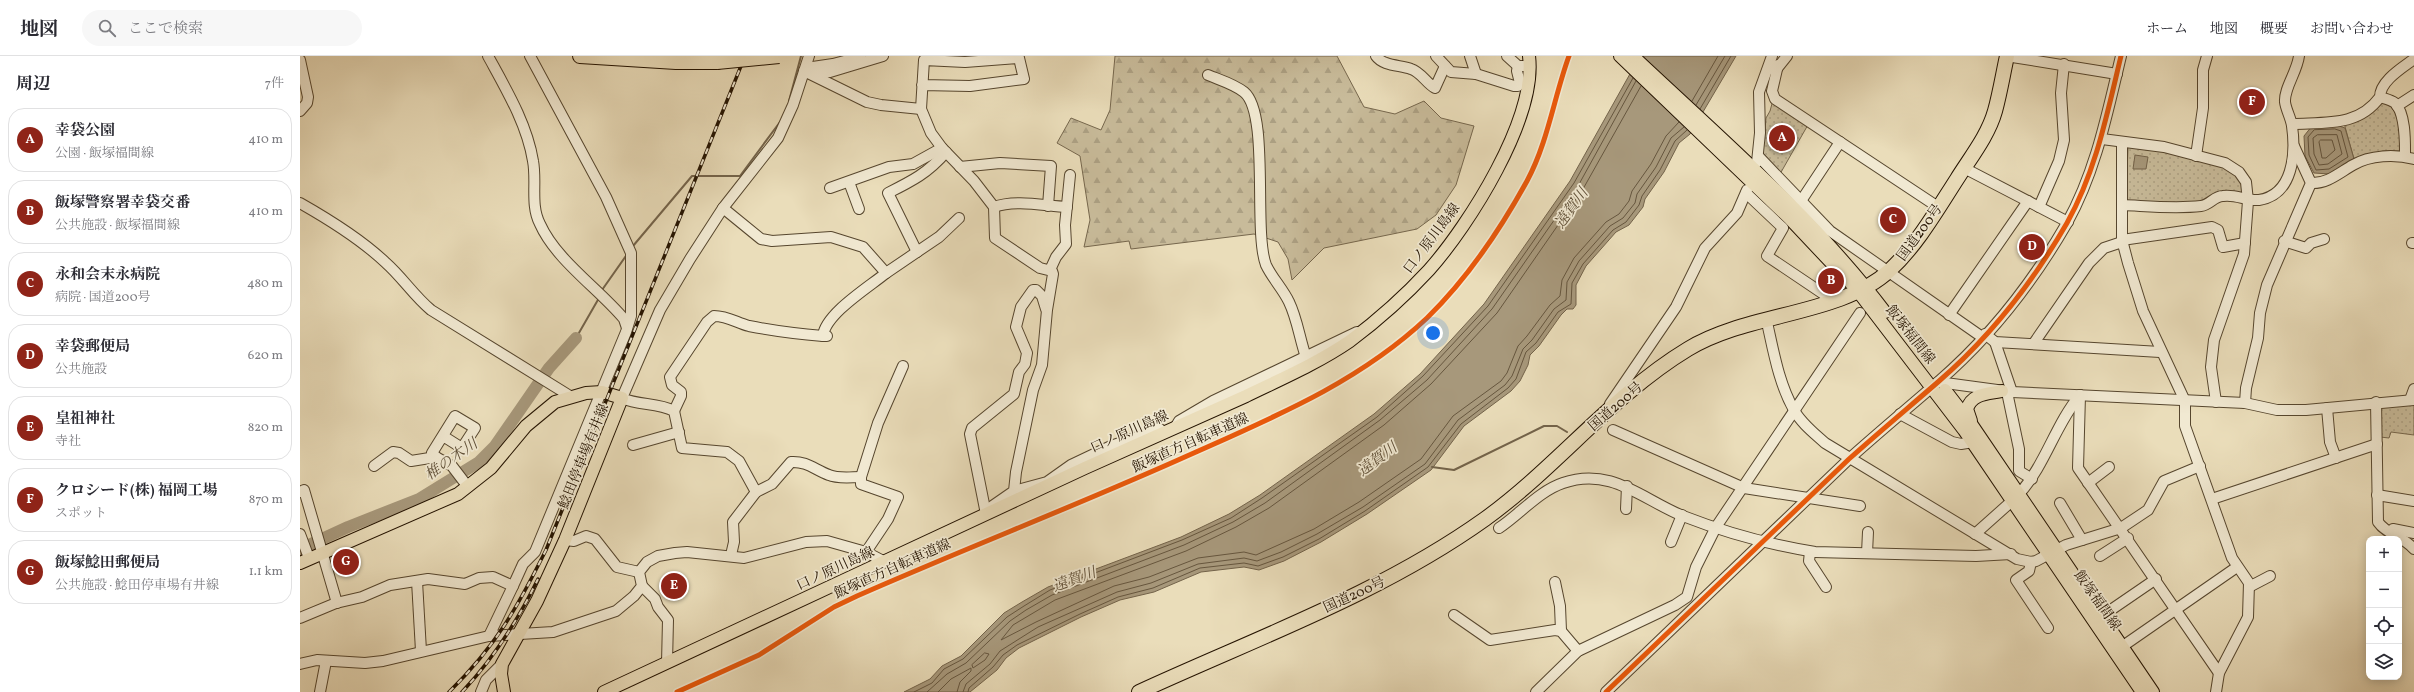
<!DOCTYPE html>
<html lang="ja">
<head>
<meta charset="utf-8">
<style>
	:root { --surface:#fff; --page:#f7f7f7; --text:#2b2b33; --muted:#7c7c81; --line:#e1e1e2; --accent:#8f2418 }
	body { margin:0; font-family:Vollkorn,"Noto Serif JP",serif; background:var(--page); color:var(--text) }
	.controls { position:absolute; right:12px; bottom:12px; display:grid; overflow:hidden; border-radius:8px; box-shadow:0 2px 10px #0003 }
	.controls button { width:36px; height:36px; display:grid; place-items:center; padding:0; border:0; border-bottom:1px solid var(--line); background:var(--surface); color:var(--text); font:20px sans-serif }
	.you { position:absolute; left:1133px; top:277px; width:14px; height:14px; margin:-10px; border:3px solid #fff; border-radius:50%; background:#1a73e8; box-shadow:0 0 0 6px #1a73e833 }
	.badge { display:grid; place-items:center; width:26px; height:26px; border-radius:50%; background:var(--accent); color:#fff; font-size:13px; font-weight:700 }
	.pin { position:absolute; translate:-50% -50%; border:2px solid #fff; box-shadow:0 1px 4px #0006 }
	.list { margin:0; padding:0; list-style:none }
	h2 { display:flex; justify-content:space-between; align-items:center; height:52px; margin:0; padding:0 16px; font-size:17px }
	h2 small { font-size:13px; font-weight:400; color:var(--muted) }
	.list li { display:grid; grid-template-columns:26px 1fr auto; gap:12px; align-items:center; box-sizing:border-box; height:64px; margin:0 8px 8px; padding:0 8px; border:1px solid var(--line); border-radius:16px }
	.list b { display:block; font-size:15px; white-space:nowrap }
	.list p { margin:0; font-size:13px; white-space:nowrap; color:var(--muted) }
	.list em { font-size:13px; font-style:normal; color:var(--muted) }
	.icon { flex:none; width:22px; height:22px; fill:none; stroke:currentColor; stroke-width:2; stroke-linecap:round; stroke-linejoin:round }
	.map { position:relative; flex:none; width:2114px; height:636px; overflow:hidden }
	header { display:flex; align-items:center; gap:24px; box-sizing:border-box; height:56px; padding:0 20px; background:var(--surface); border-bottom:1px solid var(--line) }
	header strong { font-size:19px }
	nav { display:flex; gap:22px; margin-inline-start:auto; font-size:14px }
	.search { width:280px; height:36px; background:var(--page); display:flex; align-items:center; gap:10px; box-sizing:border-box; padding:0 14px; border-radius:22px; color:var(--muted); font-size:15px }
	main { display:flex }
	aside { flex:1; background:var(--surface) }
	.map>svg:first-child { display:block }
</style>
</head>
<body>
<header>
<strong>地図</strong>
<div class="search"><svg class="icon" aria-label="search" viewBox="0 0 24 24"><circle cx="10" cy="10" r="6"/><path d="M15 15l6 6"/></svg>ここで検索</div>
<nav><a>ホーム</a><a>地図</a><a>概要</a><a>お問い合わせ</a></nav>
</header>
<main>
<aside>
<h2>周辺<small>7件</small></h2>
<ul class="list">
<li><span class="badge">A</span><div><b>幸袋公園</b><p>公園 · 飯塚福間線</p></div><em>410 m</em></li>
<li><span class="badge">B</span><div><b>飯塚警察署幸袋交番</b><p>公共施設 · 飯塚福間線</p></div><em>410 m</em></li>
<li><span class="badge">C</span><div><b>永和会末永病院</b><p>病院 · 国道200号</p></div><em>480 m</em></li>
<li><span class="badge">D</span><div><b>幸袋郵便局</b><p>公共施設</p></div><em>620 m</em></li>
<li><span class="badge">E</span><div><b>皇祖神社</b><p>寺社</p></div><em>820 m</em></li>
<li><span class="badge">F</span><div><b>クロシード(株) 福岡工場</b><p>スポット</p></div><em>870 m</em></li>
<li><span class="badge">G</span><div><b>飯塚鯰田郵便局</b><p>公共施設 · 鯰田停車場有井線</p></div><em>1.1 km</em></li>
</ul>
</aside>
<div class="map">
<svg width="2114" height="636" viewBox="0 0 2114 636">
	<defs>
		<pattern id="forest-firs" width="22" height="20" patternUnits="userSpaceOnUse"><rect width="22" height="20" fill="#c8bb9a"/><path d="M5 1l3.5 6h-7zM16 11l3.5 6h-7z" fill="#aca083"/></pattern>
		<pattern id="park-dots" width="8" height="8" patternUnits="userSpaceOnUse"><rect width="8" height="8" fill="#c8bb9a"/><path d="M2 2h.1M6 6h.1" fill="none" stroke="#aca083" stroke-width="1.8" stroke-linecap="round"/></pattern>
	</defs>
	<rect width="100%" height="100%" fill="#eaddba"/>
	<filter id="stains"><feTurbulence type="fractalNoise" baseFrequency=".005" numOctaves="4"/><feColorMatrix values="0 0 0 0 .2 0 0 0 0 .09 0 0 0 0 .02 0 0 0 .5 -.17"/></filter>
	<radialGradient id="worn" r=".72"><stop offset=".6" stop-color="#630" stop-opacity="0"/><stop offset="1" stop-color="#630" stop-opacity=".3"/></radialGradient>
	<path fill="url(#forest-firs)" stroke="#76674d" d="M815,0H1037L1064,51L1095,58L1124,45L1141,62L1174,70L1156,129L1136,159L1117,173L1024,192L992,224L988,203L978,186L954,178L831,193L829,185L784,191L790,164L780,100L757,87L771,62L801,74L810,54Z"/>
	<g fill="url(#park-dots)" stroke="#76674d">
		<path d="M1473,44L1509,67L1480,118L1463,97L1466,62L1470,55Z"/>
		<path d="M2088,46C2100,61 2103,76 2101,95H2083L2054,103L2044,67C2070,67 2070,48 2088,46Z"/>
		<path d="M1828,91L1866,96L1922,109L1941,122L1946,141L1900,148L1826,145Z"/>
		<path d="M2114,348V379L2091,376L2089,382L2080,381L2081,349Z"/>
	</g>
	<g fill="#a7987b" stroke="#73634a">
		<path d="M1340,0H1436L1390,78L1379,87L1364,116L1345,143L1343,151L1329,169L1316,176L1286,210L1276,229V249L1273,253H1267L1261,259L1239,290L1230,299L1228,309L1220,325L1211,335L1164,370L1131,414L1067,458L1021,486L984,505L959,514L944,511L901,516L854,536L820,544L781,561L719,592L706,602L697,614L670,636H604L630,623L642,610L661,600L704,557L722,546L748,531L881,481L929,458L960,439L1074,358L1120,318L1184,248L1270,125Z"/>
		<path d="M2036,69L2045,72L2054,103L2030,118L2014,117L2005,100L2004,80L2012,70Z"/>
		<path d="M1835,99L1848,101L1846,113H1833Z"/>
	</g>
	<g fill="none" stroke-linecap="round" stroke-linejoin="round">
		<g stroke="#66563e" stroke-width="1">
			<path d="M1341,30L1283,133L1197,257L1131,328L1084,369L969,452L936,471L886,495L755,544L713,569L701,584L736,566L814,530L849,521L898,502L944,496L956,499L1014,473L1059,446L1121,403L1153,360L1201,325L1207,317L1218,290L1227,280L1250,249L1260,240L1262,224L1274,202L1306,166L1319,158L1329,145L1332,135L1351,108L1366,80L1379,66"/>
			<path d="M1392,45L1418,0"/>
			<path d="M1396,49L1425,0"/>
			<path d="M1400,53L1431,0"/>
			<path d="M2035,73L2041,75L2048,101L2029,113L2016,114L2009,99L2008,81L2014,74Z"/>
			<path d="M2037,79L2042,98L2028,108L2019,109L2014,98L2013,82L2017,79Z"/>
			<path d="M2021,84H2032L2035,94L2026,102H2022L2019,86Z"/>
			<path d="M685,597L689,598L685,604L673,612L672,609Z"/>
			<path d="M614,636L632,627L644,613L663,603L707,561L724,550L750,534L882,484L931,462L962,442L1077,361L1123,320L1188,250L1274,127L1333,22"/>
			<path d="M627,636L647,618L666,607L710,565L726,554L752,539L884,489L933,466L965,447L1080,364L1127,324L1192,253L1278,130L1336,25"/>
			<path d="M638,636L651,623L671,612V615L660,626L657,636"/>
			<path d="M663,636L666,628L690,608L700,595L738,571L817,536L851,527L898,508L944,502L957,505L981,496L1017,478L1063,451L1125,408L1158,364L1205,329L1212,320L1223,293L1232,284L1254,253L1266,244L1267,226L1279,205L1310,170L1323,162L1335,147L1337,138L1356,111L1371,82L1384,71"/>
			<path d="M668,636L669,632L693,611L703,599L717,589L780,558L818,541L853,532L900,512L944,507L958,510L983,501L1019,483L1065,455L1128,411L1161,368L1208,332L1216,323L1226,296L1236,287L1258,256L1271,248L1272,227L1283,208L1313,174L1326,166L1339,149L1342,140L1360,114L1375,85L1387,74"/>
		</g>
		<g stroke="#73634a" stroke-width="2">
			<path d="M489,45L501,0"/>
			<path d="M333,190L392,120H440L480,66"/>
			<path d="M302,234L328,197"/>
			<path d="M276,282L299,242"/>
			<path d="M1132,411L1154,414L1244,370H1257L1267,376"/>
		</g>
		<path stroke="#a7987b" stroke-width="12" d="M0,493L48,471L119,443L179,406L195,390L249,312L276,282"/>
		<defs>
			<g id="minor">
				<path d="M188,0C206,33 227,68 233,105C237,126 230,149 240,168C256,204 299,233 324,263L327,272"/>
				<path d="M1076,0C1083,10 1100,9 1111,13C1121,16 1126,27 1135,32L1145,10"/>
				<path d="M1136,0L1151,16L1176,18L1214,30H1218L1220,27L1217,15L1218,10H1230"/>
				<path d="M1170,0L1176,18"/>
				<path d="M1207,0L1218,10"/>
				<path d="M1706,0L1817,18"/>
				<path d="M0,4L8,41L7,47L0,55"/>
				<path d="M1478,9L1472,35L1475,43L1638,151"/>
				<path d="M506,12L533,8L560,1"/>
				<path d="M504,15L567,46L581,49L621,53"/>
				<path d="M1475,15L1487,0"/>
				<path d="M510,17L530,16L583,0"/>
				<path d="M908,19C920,24 934,28 944,36C970,57 953,175 966,209C972,222 983,233 989,246C997,262 1000,284 1006,301"/>
				<path d="M622,29L670,30L724,23L719,2L665,6L624,4L621,53L631,77L642,92L674,125L694,151L695,182L740,212L752,215L753,218L747,254L742,309L733,334L716,416L714,435L688,453"/>
				<path d="M2080,41C2086,43 2091,44 2095,47C2106,58 2105,87 2105,100"/>
				<path d="M2097,50L2114,39"/>
				<path d="M1992,68C2026,66 2058,71 2080,41C2080,25 2102,12 2114,3"/>
				<path d="M1802,83L1864,91L1925,107L1939,116L1946,126L1948,145L1944,198L1914,284L1911,311L1916,346"/>
				<path d="M1822,86V184L1828,207L1843,255L1885,345V370L1932,502L1949,527L1948,561L1919,617L1916,636"/>
				<path d="M1896,100L1903,52V14L1907,0"/>
				<path d="M1459,101L1530,175L1682,281"/>
				<path d="M1457,106L1460,77L1459,36L1472,0"/>
				<path d="M660,111L700,107L751,110L748,150"/>
				<path d="M1664,112L1768,166"/>
				<path d="M549,126L559,153"/>
				<path d="M2011,127C2027,128 2039,117 2053,109C2070,99 2095,98 2114,103"/>
				<path d="M530,132L589,111L613,108L642,92"/>
				<path d="M1446,137L1483,172L1467,200L1534,245"/>
				<path d="M1501,145L1540,86"/>
				<path d="M0,147C30,164 61,183 86,207C102,221 114,240 131,254L270,340"/>
				<path d="M1822,149C1847,150 1875,153 1901,150C1910,149 1914,140 1923,140C1936,138 1946,145 1959,144C1993,139 1996,98 1992,70C1991,62 1986,54 1985,46C1984,32 1997,16 1999,0"/>
				<path d="M694,151C716,143 745,150 767,151"/>
				<path d="M1739,151L1759,105L1764,84L1761,37L1764,8"/>
				<path d="M423,152L461,183L472,185L531,181L563,191L586,217L639,181L659,162"/>
				<path d="M1822,184L1912,171L1918,174L1923,191L1945,187"/>
				<path d="M1984,185L2006,192L2011,187L2024,183"/>
				<path d="M2112,187H2114"/>
				<path d="M617,196L588,137C612,125 628,117 646,96"/>
				<path d="M750,214L756,201L766,188L765,169L770,119"/>
				<path d="M1649,259L1728,145"/>
				<path d="M1466,262C1473,292 1478,326 1494,354C1501,367 1514,377 1525,387L1717,503L1731,506L1736,505L1766,489L1821,472L1848,454L1864,425L1900,410"/>
				<path d="M1685,278L1695,286L1860,296"/>
				<path d="M527,280H523C525,258 569,231 586,217"/>
				<path d="M1695,286L1712,336"/>
				<path d="M1734,287L1789,207L1804,192L1822,186"/>
				<path d="M1638,326L1712,336L1945,347L1977,354H2006L2114,344"/>
				<path d="M1707,336L1719,393V415L1732,423"/>
				<path d="M1780,339L1778,412L1919,617"/>
				<path d="M2110,344L2114,333"/>
				<path d="M2076,346L2078,466C2087,479 2103,480 2114,493"/>
				<path d="M1945,347L1946,332L1958,282L1960,257L1967,229L2011,127L1994,90"/>
				<path d="M1310,348L1376,251L1405,192L1437,157L1447,134"/>
				<path d="M2027,352L2030,386L2036,402"/>
				<path d="M374,355L381,340V336L372,329L370,321L407,266L414,260C428,260 437,267 449,270C474,275 498,278 523,280"/>
				<path d="M1600,358L1652,386L1661,388L1673,386"/>
				<path d="M876,370L879,365L913,345L1057,276"/>
				<path d="M1313,374L1444,432L1560,450"/>
				<path d="M333,389L379,376"/>
				<path d="M136,401L132,397L155,360L175,372L162,392L143,380"/>
				<path d="M74,410L93,396L99,397L111,405L136,401L152,410L168,431"/>
				<path d="M561,421L578,367L603,310"/>
				<path d="M1788,427L1809,411"/>
				<path d="M714,435L747,426L771,409L811,390L860,373"/>
				<path d="M0,436L4,434L37,547"/>
				<path d="M456,436L439,405L427,396L382,392L374,355C357,346 339,350 322,342L360,254L390,203L423,152L478,82L493,49L509,0"/>
				<path d="M1719,438C1746,408 1755,369 1780,339"/>
				<path d="M2077,439L2114,445"/>
				<path d="M1912,443L2077,388"/>
				<path d="M1760,447L1782,484"/>
				<path d="M1326,453L1327,430"/>
				<path d="M686,458L670,378L672,372L714,338L719,316L725,308L727,297L716,271L721,251L733,234H736L742,240L746,253"/>
				<path d="M1199,472C1220,458 1239,435 1263,427C1311,410 1343,444 1383,460C1424,476 1471,489 1515,496L1676,500L1711,498"/>
				<path d="M2093,473L2114,477"/>
				<path d="M0,478L9,502"/>
				<path d="M1675,478L1712,445"/>
				<path d="M265,484L274,485L286,480L295,483L317,511L339,516"/>
				<path d="M1371,486L1382,459"/>
				<path d="M1510,496L1509,505L1526,531"/>
				<path d="M1567,497L1568,476"/>
				<path d="M431,499L434,486L433,466L456,436L472,428L491,406C507,405 515,414 529,419C538,423 551,421 561,421V428L598,441L588,463L566,496"/>
				<path d="M1800,500L1828,482"/>
				<path d="M1731,506L1729,515L1716,524L1748,572"/>
				<path d="M117,525L121,595"/>
				<path d="M1255,526L1260,550L1261,575"/>
				<path d="M342,530L355,543L358,551L368,564L367,607"/>
				<path d="M1949,531L1970,520"/>
				<path d="M1154,559L1190,584L1255,574L1261,575L1278,595"/>
				<path d="M1802,560L1856,523"/>
				<path d="M0,562L36,547L62,541L90,529L128,523L165,528L179,522L193,521L213,530L223,508L235,496L326,276L331,260V197L306,141L230,0"/>
				<path d="M189,580L213,530"/>
				<path d="M1823,590L1937,511"/>
				<path d="M0,608L17,604L65,607L83,605L189,580L253,576L316,555L334,540L342,530L339,516L347,506L358,500L375,497L387,496L444,502L506,486L527,485L566,496L585,506"/>
				<path d="M20,636L26,605"/>
				<path d="M181,636L186,624L202,608"/>
				<path d="M1236,636L1278,595L1375,549L1387,541L1396,511L1416,471L1560,257"/>
				<path d="M1306,636C1387,558 1468,480 1549,403C1578,377 1608,352 1638,326C1689,282 1733,226 1767,167C1796,115 1807,58 1821,0"/>
			</g>
			<g id="major">
				<path d="M1320,0L1489,162L1557,234L1664,374L1842,636"/>
				<path d="M1333,0C1420,82 1513,161 1585,256"/>
				<path d="M1645,334L1672,369L1853,636"/>
				<path d="M1671,365L1667,353C1672,337 1688,338 1702,335"/>
				<path d="M0,507L158,438L191,412L226,370L255,346L286,337L302,336L322,342L265,484L237,545L202,608L201,618L204,636"/>
				<path d="M304,636C465,562 624,486 785,412C838,388 892,364 946,340C981,323 1018,307 1050,285C1078,264 1105,240 1129,214C1169,169 1237,62 1229,0"/>
			</g>
			<g id="highway">
				<path d="M280,0L376,6H417"/>
				<path d="M839,636C956,582 1080,538 1185,463C1257,411 1312,339 1388,293C1448,256 1541,260 1590,214C1617,189 1637,154 1657,123C1670,102 1688,80 1695,55C1700,37 1703,18 1707,0"/>
			</g>
		</defs>
		<use href="#minor" stroke="#56462e" stroke-width="12"/>
		<use href="#major" stroke="#241300" stroke-width="14"/>
		<use href="#highway" stroke="#241300" stroke-width="16"/>
		<use href="#minor" stroke="#f1e9d2" stroke-width="10"/>
		<use href="#major" stroke="#eaddba" stroke-width="12"/>
		<use href="#highway" stroke="#eaddba" stroke-width="14"/>
		<defs>
			<g id="rail">
				<path d="M149,636C196,590 217,552 246,494L445,0"/>
				<path d="M162,636C194,602 218,564 238,523"/>
			</g>
		</defs>
		<use href="#rail" stroke="#241300" stroke-width="3.5"/>
		<use href="#rail" stroke="#f1e9d2" stroke-width="2" stroke-dasharray="6" stroke-linecap="butt"/>
		<defs>
			<path id="highway-bridge" d="M417,6L479,0"/>
		</defs>
		<use href="#highway-bridge" stroke="#241300" stroke-width="16" stroke-linecap="butt"/>
		<use href="#highway-bridge" stroke="#eaddba" stroke-width="14"/>
		<defs>
			<g id="cycleway">
				<path d="M377,636L459,599L534,551L557,540C666,492 778,449 887,400C972,362 1058,327 1127,262C1167,223 1200,174 1227,125C1248,86 1254,41 1269,0"/>
				<path d="M1306,636C1387,558 1468,480 1549,403C1578,377 1608,352 1638,326C1689,282 1733,226 1767,167C1796,115 1807,58 1821,0"/>
			</g>
		</defs>
		<use href="#cycleway" stroke="#f1e9d2" stroke-width="8"/>
		<use href="#cycleway" stroke="#e8590c" stroke-width="5"/>
	</g>
	<g text-anchor="middle" stroke-width="3.5" stroke-linejoin="round" paint-order="stroke">
		<g font-size="14" fill="#241300" stroke="#f1e9d2">
			<text transform="translate(1619 176) rotate(-54)" y="5">国道200号</text>
			<text transform="translate(1131 182) rotate(-53)" y="5">口ノ原川島線</text>
			<text transform="translate(1611 278) rotate(52)" y="5">飯塚福間線</text>
			<text transform="translate(1315 350) rotate(-41)" y="5">国道200号</text>
			<text transform="translate(829 375) rotate(-24)" y="5">口ノ原川島線</text>
			<text transform="translate(890 386) rotate(-24)" y="5">飯塚直方自転車道線</text>
			<text transform="translate(283 400) rotate(-68)" y="5">鯰田停車場有井線</text>
			<text transform="translate(535 512) rotate(-25)" y="5">口ノ原川島線</text>
			<text transform="translate(592 512) rotate(-24)" y="5">飯塚直方自転車道線</text>
			<text transform="translate(1054 538) rotate(-25)" y="5">国道200号</text>
			<text transform="translate(1798 544) rotate(55)" y="5">飯塚福間線</text>
		</g>
		<g font-size="15" font-style="italic" fill="#5f4f37" stroke="#f1e9d2">
			<text transform="translate(1271 152) rotate(-54)" y="5">遠賀川</text>
			<text transform="translate(151 403) rotate(-35)" y="5">椎の木川</text>
			<text transform="translate(1077 403) rotate(-37)" y="5">遠賀川</text>
			<text transform="translate(774 523) rotate(-20)" y="5">遠賀川</text>
		</g>
	</g>
	<rect width="100%" height="100%" filter="url(#stains)"/>
	<rect width="100%" height="100%" fill="url(#worn)"/>
</svg>
<div class="controls">
<button>+</button>
<button>−</button>
<button><svg class="icon" aria-label="locate" viewBox="0 0 24 24"><circle cx="12" cy="12" r="6"/><path d="M12 2v4M12 18v4M2 12h4M18 12h4"/></svg></button>
<button><svg class="icon" aria-label="layers" viewBox="0 0 24 24"><path d="M12 4l9 5-9 5-9-5zM3 14l9 5 9-5"/></svg></button>
</div>
<div class="you"></div>
<div class="pin badge" style="left:1482px;top:82px">A</div>
<div class="pin badge" style="left:1531px;top:225px">B</div>
<div class="pin badge" style="left:1593px;top:164px">C</div>
<div class="pin badge" style="left:1732px;top:191px">D</div>
<div class="pin badge" style="left:374px;top:530px">E</div>
<div class="pin badge" style="left:1952px;top:46px">F</div>
<div class="pin badge" style="left:46px;top:506px">G</div>
</div>
</main>
</body>
</html>
